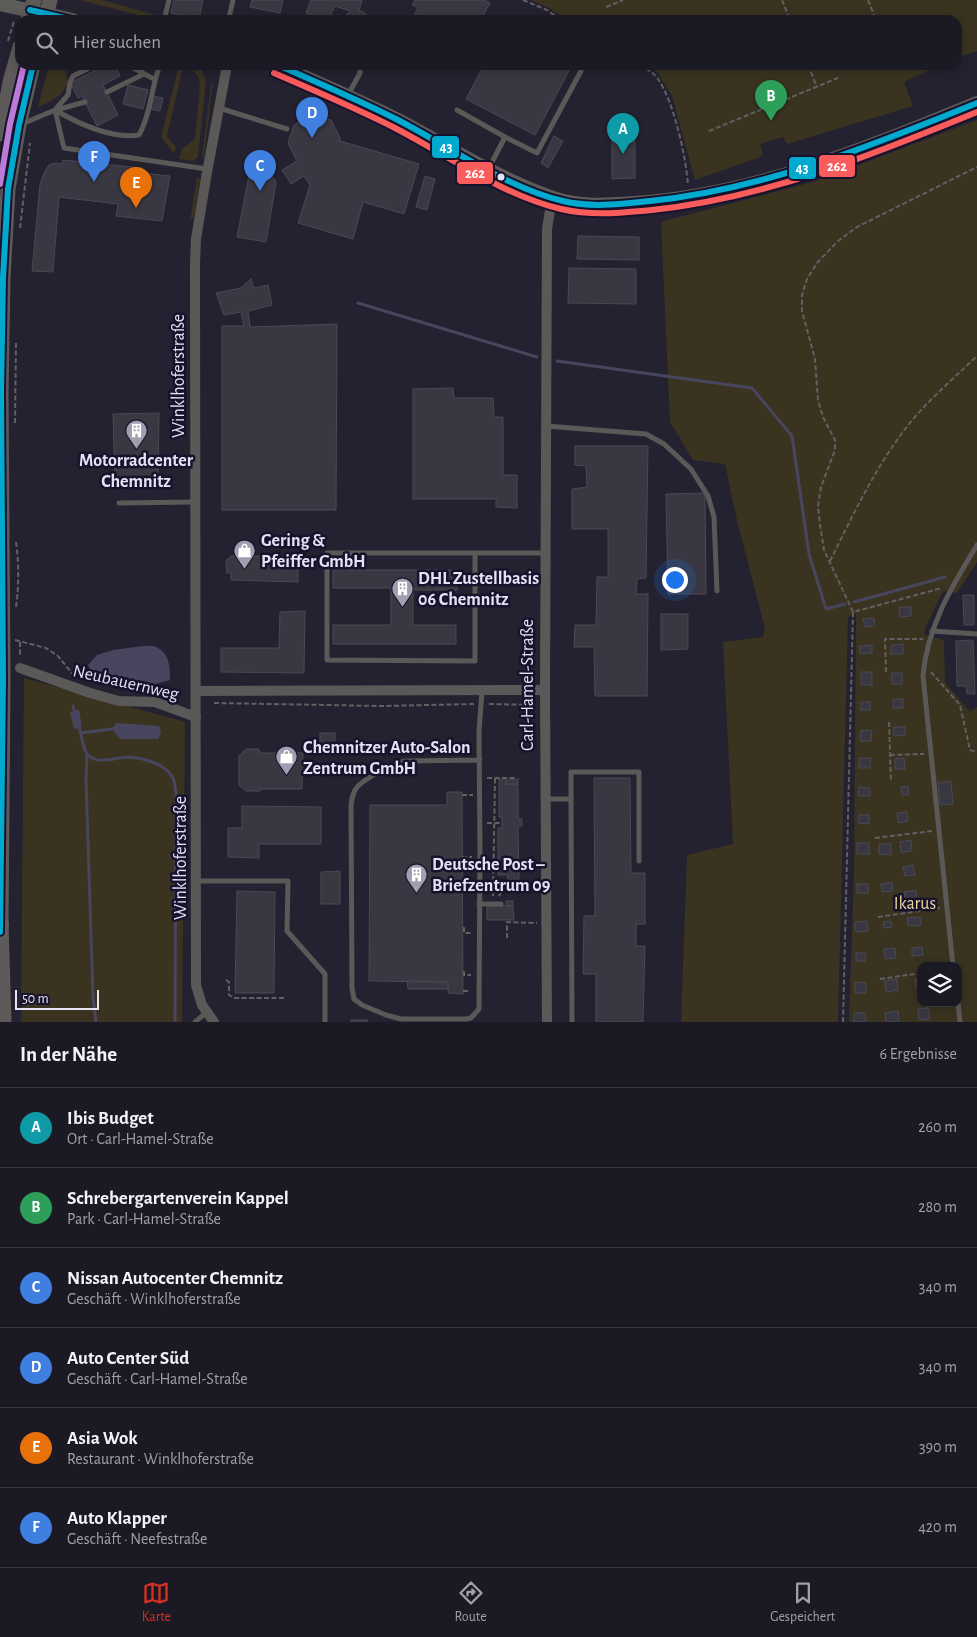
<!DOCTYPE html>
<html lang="de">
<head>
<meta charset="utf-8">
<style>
	:root { --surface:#1b1a24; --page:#24232c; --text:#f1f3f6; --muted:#a0a1a6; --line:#393841; --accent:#d93025 }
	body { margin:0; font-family:"Alegreya Sans",sans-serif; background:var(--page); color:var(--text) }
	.controls { position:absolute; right:15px; bottom:15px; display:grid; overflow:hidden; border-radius:10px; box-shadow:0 2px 12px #0003 }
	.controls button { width:45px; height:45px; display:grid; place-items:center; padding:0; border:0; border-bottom:1px solid var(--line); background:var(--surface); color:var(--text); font:25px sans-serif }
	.scale { position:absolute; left:15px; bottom:12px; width:84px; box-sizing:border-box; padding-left:5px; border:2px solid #e4e2f4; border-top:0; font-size:14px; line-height:18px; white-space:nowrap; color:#e4e2f4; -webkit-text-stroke:4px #18122c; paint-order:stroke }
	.you { position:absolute; left:674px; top:579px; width:18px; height:18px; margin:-12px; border:4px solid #fff; border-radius:50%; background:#1a73e8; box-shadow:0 0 0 8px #1a73e833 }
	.badge { display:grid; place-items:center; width:32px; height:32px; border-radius:50%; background:var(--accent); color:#fff; font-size:16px; font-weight:700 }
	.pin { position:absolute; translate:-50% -41px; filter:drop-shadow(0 1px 2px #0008) }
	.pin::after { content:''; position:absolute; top:26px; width:18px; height:15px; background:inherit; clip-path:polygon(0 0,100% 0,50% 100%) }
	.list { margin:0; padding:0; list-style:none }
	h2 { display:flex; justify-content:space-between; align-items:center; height:65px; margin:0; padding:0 20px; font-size:21px }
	h2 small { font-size:16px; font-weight:400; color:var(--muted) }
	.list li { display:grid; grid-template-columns:32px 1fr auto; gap:15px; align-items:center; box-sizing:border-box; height:80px; padding:0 20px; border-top:1px solid var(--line) }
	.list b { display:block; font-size:19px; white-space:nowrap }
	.list p { margin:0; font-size:16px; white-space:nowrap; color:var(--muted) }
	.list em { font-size:16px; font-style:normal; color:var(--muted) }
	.icon { flex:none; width:28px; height:28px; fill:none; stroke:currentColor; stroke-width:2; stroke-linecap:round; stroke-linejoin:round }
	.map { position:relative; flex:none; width:977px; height:1022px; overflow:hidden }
	.search { position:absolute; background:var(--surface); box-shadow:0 2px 12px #0003; left:15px; right:15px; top:15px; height:55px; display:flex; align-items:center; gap:12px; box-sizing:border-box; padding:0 18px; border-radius:15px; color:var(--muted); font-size:19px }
	.sheet { height:545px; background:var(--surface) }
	nav { display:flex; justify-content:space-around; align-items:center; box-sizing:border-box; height:70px; border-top:1px solid var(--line); background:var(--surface); font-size:14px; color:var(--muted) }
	nav a { display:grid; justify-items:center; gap:2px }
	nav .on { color:var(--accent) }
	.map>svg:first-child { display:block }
</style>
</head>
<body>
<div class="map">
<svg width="977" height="1022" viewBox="0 0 977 1022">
	<rect width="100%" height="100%" fill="#242230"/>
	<g fill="#393320" fill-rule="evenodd">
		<path d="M80,0H102L160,16L159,20H157Z"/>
		<path d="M531,0H977V51L957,58V20H568L549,8Z"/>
		<path d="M49,65H63C75,90 58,98 38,107Z"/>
		<path d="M172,65H196L201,69L206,81L198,157L193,161L179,159L182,149L195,139L200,85C199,74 194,69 183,67L167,136L176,147L174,154L161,137L178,69L171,67Z"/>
		<path d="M653,65H940L904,82L913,106L787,144L783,137L760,144L763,156L695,180L672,96Z"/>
		<path d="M213,82L204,157H202L211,85Z"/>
		<path d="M977,120V562L957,593L943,591L927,624L924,635L944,640L945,682L970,712L977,707V1022H849L854,874L856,614L848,617L838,1022H681L687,855L733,844L723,642L763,637L765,628L738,525L725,464L693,460L670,422L661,222L816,181ZM921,966H958V1003H921Z"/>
		<path d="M197,177L200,180L194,217L190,221Z"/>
		<path d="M24,678L185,722L182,1022H21Z"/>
	</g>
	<g fill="#48455e">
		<path d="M143,646C147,646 153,645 156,647C170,653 170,668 170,680C134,690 129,691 94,677L88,665L97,655L113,650Z"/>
		<path d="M79,710L82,727L74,729L70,712Z"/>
		<path d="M116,723L159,726L161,733L158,739H120L112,729Z"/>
	</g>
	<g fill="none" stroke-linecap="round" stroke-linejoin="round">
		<g stroke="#48455e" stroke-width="3">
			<path d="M358,303L537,357"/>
			<path d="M557,361L752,388L792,436L809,554L826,609L845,604"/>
			<path d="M854,602L945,577"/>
			<path d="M73,706L75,713"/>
			<path d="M78,724C81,731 83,749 87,754C98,766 116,757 129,757C143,758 166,764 173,778C175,782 175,789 176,794L175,1022"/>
			<path d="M81,733L112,729"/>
			<path d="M87,753L86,779L93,998L96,1022"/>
		</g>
	</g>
	<g fill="#393842" stroke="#4a4854">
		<path d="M174,0H203L199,19L171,13Z"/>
		<path d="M252,0H283L280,13L250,7Z"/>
		<path d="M311,0H362L359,11L364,12L370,20H341L350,11L335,6L328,20H321L306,13Z"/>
		<path d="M415,0H484L490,3L481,20H411L418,8L412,5Z"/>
		<path d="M106,65H115L120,76L103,85L118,115L97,126L82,96L78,98L70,83Z"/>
		<path d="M484,65H572L535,135L466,99Z"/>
		<path d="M128,85L148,90L143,109L123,104Z"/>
		<path d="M153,96L163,98L160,111L150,109Z"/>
		<path d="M311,115L331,120L340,138V141L419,164L404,214L363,202L353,239L298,223L310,185L304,176L291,184L282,170L297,161L288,143L294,125Z"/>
		<path d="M612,129H635V178L612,179Z"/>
		<path d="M554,136L563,141L548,168L541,163Z"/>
		<path d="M63,160L142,168L141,173L170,176L162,221L116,216L118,204L59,197L53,272L32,271L40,185L44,173L49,165L55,163L62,164Z"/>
		<path d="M250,170L270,173L276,182L266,242L237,237Z"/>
		<path d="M425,176L435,179L427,210L416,207Z"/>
		<path d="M578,236L639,237V260L577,259Z"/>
		<path d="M569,268L636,269V304L568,303Z"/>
		<path d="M251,279L254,288L268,285L272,305L248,311L250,327L337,324L336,510H222V326H244L241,312L224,315L216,293L241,288Z"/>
		<path d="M453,388L454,398H493L494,417H503V475H517V508L496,507V499H413V389Z"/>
		<path d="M159,413L158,484L115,485L113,414Z"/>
		<path d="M575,446H648L646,578L637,579L636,594H648L647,696H595L594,647H574L575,625H596L597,577H608V529H572V489L587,487L586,466L575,465Z"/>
		<path d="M705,493L706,594H668L666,494Z"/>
		<path d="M231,556H289L290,568L298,567V582L231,580V573H227L226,561Z"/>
		<path d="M333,570H457V590H413V625H456V644H333V625H391V588H333Z"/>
		<path d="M963,595H974V625H964Z"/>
		<path d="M899,607H911V616L900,617Z"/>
		<path d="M305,611L304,673L221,672V648H279L280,612Z"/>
		<path d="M661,614H688V649L661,650Z"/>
		<path d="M874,618L875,626L865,627L863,619Z"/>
		<path d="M973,640L975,694H967L966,686H957L956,641Z"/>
		<path d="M903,644V654H891V645Z"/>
		<path d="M872,645V653L860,654V646Z"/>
		<rect x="861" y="672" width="11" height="13"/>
		<rect x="892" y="673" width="10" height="11"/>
		<rect x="893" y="699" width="10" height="9"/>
		<rect x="861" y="702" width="9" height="8"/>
		<path d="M893,727H905V735L894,736Z"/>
		<path d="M861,730L872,731L871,741H860Z"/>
		<rect x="320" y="733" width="15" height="19"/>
		<path d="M246,749H258L260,751V753H303L302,789H260V791H246L239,785V756Z"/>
		<path d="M859,758H871L870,768H859Z"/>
		<path d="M904,758L905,769H895V759Z"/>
		<path d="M594,778H630L631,873H645V924H636V946H645L643,1022H596V974H583L584,916H595Z"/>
		<path d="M499,779L506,780V784H518V818L522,819V826H518L519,880H508L507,875H498V828H502V817H499Z"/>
		<path d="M518,779V784H506V780Z"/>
		<path d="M951,781L953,804L940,805L938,783Z"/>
		<path d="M908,786L909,795H902L901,787Z"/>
		<path d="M859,787L870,788V796H858Z"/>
		<path d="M447,792H462L463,994L448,993V982L369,981L370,805H447Z"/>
		<path d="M242,806L321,807V844H259V858L228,857V828H242Z"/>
		<path d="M907,812L908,821L898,823L897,813Z"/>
		<path d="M859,815H869V824L858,823Z"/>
		<path d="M911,840L912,851L901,852L900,842Z"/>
		<rect x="857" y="843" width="12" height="11"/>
		<path d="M879,844H891V855L879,854Z"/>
		<path d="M913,865L915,875L905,876L903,867Z"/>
		<path d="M340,871V904H321V872Z"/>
		<path d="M892,882L893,891L882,892L881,884Z"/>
		<rect x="857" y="884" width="11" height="9"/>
		<path d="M916,890L917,900L905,901L904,892Z"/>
		<path d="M237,891L275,892L274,993H235Z"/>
		<rect x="506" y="901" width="7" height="5"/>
		<path d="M487,906H513L514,920H487Z"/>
		<path d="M920,917L921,925L908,926L907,918Z"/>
		<path d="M867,921L868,931L856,932L855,922Z"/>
		<path d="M891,921L892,927L884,928L883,922Z"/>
		<path d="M922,947L923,955L912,956V948Z"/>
		<path d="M895,948L896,958L885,959L884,949Z"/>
		<path d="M856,953H866L865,961H856Z"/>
		<path d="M921,978V987H916L915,979Z"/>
		<path d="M897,979L898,990L886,992L885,981Z"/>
		<path d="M407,981L448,982V989H408Z"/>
		<path d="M855,982L866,983V993H855Z"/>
		<path d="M928,1008L930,1019L919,1020L918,1009Z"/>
		<path d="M898,1011L899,1022H886L885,1013Z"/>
		<path d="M854,1013H865L866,1022H854Z"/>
		<rect x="351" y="1020" width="16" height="2"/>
	</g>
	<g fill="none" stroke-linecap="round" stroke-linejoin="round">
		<g stroke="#626063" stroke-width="2" stroke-dasharray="5 2.5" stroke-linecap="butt">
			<path d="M523,0L547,10L561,20"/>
			<path d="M782,0L790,20"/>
			<path d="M868,0L876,20"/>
			<path d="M606,7L623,0"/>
			<path d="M780,20L789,16"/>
			<path d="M8,41L14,21"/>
			<path d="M639,65C647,69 653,72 658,79C674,102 686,157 688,185"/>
			<path d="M808,65L817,87"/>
			<path d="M709,131L838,78"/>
			<path d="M20,228L30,143"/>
			<path d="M15,423L16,342"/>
			<path d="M16,542C19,564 19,585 16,607"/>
			<path d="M830,561C851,519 872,474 900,436C921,406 951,381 977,356"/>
			<path d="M853,612L824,550L820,525L818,506L821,487L835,450V440L823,417L818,400L815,359L802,311V295L807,279L817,263L838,241L857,227L977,167"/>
			<path d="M15,640L46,648L58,656L74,676"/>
			<path d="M20,642V657"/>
			<path d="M886,672L885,639H923"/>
			<path d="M931,672L960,705L970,750L977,752"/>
			<path d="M214,703L382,706L474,704"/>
			<path d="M489,704L534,705"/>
			<path d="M889,722L891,782"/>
			<path d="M890,755L924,754"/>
			<path d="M487,778H517"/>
			<path d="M462,795H473"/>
			<path d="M487,823H502"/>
			<path d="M875,838L932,831"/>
			<path d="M462,857H472"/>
			<path d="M494,884L514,882V879"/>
			<path d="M493,896L495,779"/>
			<path d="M499,896L507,883"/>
			<path d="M878,917L940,908"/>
			<path d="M463,928H464V933H472"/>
			<path d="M507,938V922L537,923"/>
			<path d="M463,972H464V975H471"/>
			<path d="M880,979L921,973"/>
			<path d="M226,980L229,982V995L234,998H286"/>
			<path d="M463,991H470"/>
			<path d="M843,1022L853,612L942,588"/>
		</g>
		<g stroke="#5a5957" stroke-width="5">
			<path d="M233,0L229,18L237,20"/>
			<path d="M164,20L169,0"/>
			<path d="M95,65L73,76L70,82L68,95L55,110L64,148L207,169"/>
			<path d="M128,65L154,79"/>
			<path d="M107,92L144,74"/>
			<path d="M348,95L360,73V65"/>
			<path d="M219,108L287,129"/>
			<path d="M56,110L85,102"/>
			<path d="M457,110L505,137L537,153L581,71"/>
			<path d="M22,124L55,110C79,124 111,139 139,135C151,114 151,87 160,65"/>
			<path d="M489,168L505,137"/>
			<path d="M546,426L646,434L664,444L691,469L708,496L714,517L717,591"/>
			<path d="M119,503L195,502"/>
			<path d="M475,553V661L327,660V553H546"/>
			<path d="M932,631L977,634"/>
			<path d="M480,760L405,761C393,764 366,778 358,786C353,791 352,798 351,805L352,988L354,999L362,1005L386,1015L401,1019H466L471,1018L479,1009L480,850L479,732L482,690"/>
			<path d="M546,799H571L572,1022"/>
			<path d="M571,799V772H639V861"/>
			<path d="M196,881H288L287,931L325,974V1022"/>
			<path d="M479,904H501"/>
			<path d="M953,966L923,676C927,627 952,586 977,545"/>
			<path d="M958,1003L960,1022"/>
			<path d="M195,1022L207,1012"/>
		</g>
		<g stroke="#5a5957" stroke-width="10">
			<path d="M20,668L90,693L119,701L155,702L196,717"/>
			<path d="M196,691L545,690"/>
			<path d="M214,1022L202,1005L196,985L195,264L196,239L206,178L227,65"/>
			<path d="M547,1022L545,690L547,229L552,198"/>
		</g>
		<g stroke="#5e5c59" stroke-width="14">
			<path d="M0,4L73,20"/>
			<path d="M278,65C318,83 358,100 398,120C447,146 500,180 553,198C579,207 607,205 635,203C755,195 867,148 977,103"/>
		</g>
		<g stroke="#5d5a59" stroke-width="15">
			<path d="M28,20L34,0"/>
			<path d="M45,20L50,0"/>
			<path d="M0,134L11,78L20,47"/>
			<path d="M4,1022L1,924L3,679L1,392L3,278L8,189L19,125L33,65"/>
		</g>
		<path stroke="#605e5c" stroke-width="16" d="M0,932L1,924"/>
		<defs>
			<g id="bus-1">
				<path d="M30,10L73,20"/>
				<path d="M278,65C318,83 359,100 398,120C450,147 507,188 563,201C592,208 621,204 650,201C765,189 871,146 977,103"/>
				<path d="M0,932L3,679L1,392L3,278L8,189L19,125L33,65"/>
			</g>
			<path id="bus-2" d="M274,73C315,91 356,108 395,128C447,155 504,196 561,209C591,216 622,213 652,210C766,198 872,155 977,112"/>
			<path id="bus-3" d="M0,184L10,124L24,65"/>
		</defs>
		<use href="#bus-1" stroke="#18122c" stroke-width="10"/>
		<use href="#bus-2" stroke="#18122c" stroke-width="10"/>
		<use href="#bus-3" stroke="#18122c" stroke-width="10"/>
		<use href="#bus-1" stroke="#00a9ce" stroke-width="6"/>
		<use href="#bus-2" stroke="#fa5c5c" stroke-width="6"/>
		<use href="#bus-3" stroke="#bd7bd9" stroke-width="6"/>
	</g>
	<defs>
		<symbol id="building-pin" viewBox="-11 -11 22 30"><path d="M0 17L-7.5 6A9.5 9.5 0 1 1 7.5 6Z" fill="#a19faf" stroke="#18122c"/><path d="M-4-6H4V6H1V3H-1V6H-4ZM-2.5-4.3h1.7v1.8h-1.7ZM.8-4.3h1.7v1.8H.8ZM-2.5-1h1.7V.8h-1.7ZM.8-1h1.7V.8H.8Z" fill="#fff"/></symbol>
		<symbol id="shop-pin" viewBox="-11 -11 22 30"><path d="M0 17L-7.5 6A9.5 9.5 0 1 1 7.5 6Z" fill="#a19faf" stroke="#18122c"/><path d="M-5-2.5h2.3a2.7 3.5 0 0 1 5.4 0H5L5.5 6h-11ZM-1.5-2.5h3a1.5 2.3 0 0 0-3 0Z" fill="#fff"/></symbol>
	</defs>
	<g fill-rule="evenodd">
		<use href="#building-pin" x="124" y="418" width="25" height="34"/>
		<use href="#shop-pin" x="232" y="538" width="25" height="34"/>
		<use href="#building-pin" x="390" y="576" width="25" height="34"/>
		<use href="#shop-pin" x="274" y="744" width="25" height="34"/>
		<use href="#building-pin" x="404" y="862" width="25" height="34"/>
	</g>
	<circle fill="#e4e2f4" stroke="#18122c" stroke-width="2" cx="501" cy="177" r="4.5"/>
	<g text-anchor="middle" stroke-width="5" stroke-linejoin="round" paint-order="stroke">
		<g font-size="18" fill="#e4e2f4" stroke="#18122c">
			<text transform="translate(178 376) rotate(-90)" y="6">Winklhoferstraße</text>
			<text transform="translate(126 682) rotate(13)" y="6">Neubauernweg</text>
			<text transform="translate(527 685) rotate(-90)" y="6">Carl-Hamel-Straße</text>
			<text transform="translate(180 858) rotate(-90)" y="6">Winklhoferstraße</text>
		</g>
		<g font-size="18" font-weight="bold" fill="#e4e2f4" stroke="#18122c" text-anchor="start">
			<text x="136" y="466" text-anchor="middle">Motorradcenter<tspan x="136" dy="21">Chemnitz</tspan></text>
			<text x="261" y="546">Gering &amp;<tspan x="261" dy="21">Pfeiffer GmbH</tspan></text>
			<text x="418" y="584">DHL Zustellbasis<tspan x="418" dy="21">06 Chemnitz</tspan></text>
			<text x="303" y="753">Chemnitzer Auto-Salon<tspan x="303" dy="21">Zentrum GmbH</tspan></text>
			<text x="432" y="870">Deutsche Post –<tspan x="432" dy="21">Briefzentrum 09</tspan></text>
		</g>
		<g font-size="18" fill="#e4d6a0" stroke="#18122c">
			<text x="915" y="909">Ikarus</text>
		</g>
	</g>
	<g stroke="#18122c" stroke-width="2">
		<rect x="431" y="135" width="29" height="24" rx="5" fill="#00a9ce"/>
		<rect x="818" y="154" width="38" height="24" rx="5" fill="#fa5c5c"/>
		<rect x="788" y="156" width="29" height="24" rx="5" fill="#00a9ce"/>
		<rect x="456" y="161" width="38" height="24" rx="5" fill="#fa5c5c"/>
	</g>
	<g font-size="14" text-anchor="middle" font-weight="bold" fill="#fff">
		<text x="446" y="152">43</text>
		<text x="837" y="171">262</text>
		<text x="802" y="173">43</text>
		<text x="475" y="178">262</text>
	</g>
</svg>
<div class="controls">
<button><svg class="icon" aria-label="layers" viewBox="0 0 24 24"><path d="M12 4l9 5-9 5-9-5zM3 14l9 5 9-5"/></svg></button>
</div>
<div class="scale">50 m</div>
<div class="you"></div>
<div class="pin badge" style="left:623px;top:154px;background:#0f9aa8">A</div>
<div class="pin badge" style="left:771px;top:121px;background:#2e9e5b">B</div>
<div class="pin badge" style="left:260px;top:191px;background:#3f7fe0">C</div>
<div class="pin badge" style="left:312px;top:138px;background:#3f7fe0">D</div>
<div class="pin badge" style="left:136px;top:208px;background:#e8710a">E</div>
<div class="pin badge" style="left:94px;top:182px;background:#3f7fe0">F</div>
<div class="search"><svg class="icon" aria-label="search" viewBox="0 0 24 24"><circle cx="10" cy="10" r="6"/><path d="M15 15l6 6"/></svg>Hier suchen</div>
</div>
<section class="sheet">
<h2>In der Nähe<small>6 Ergebnisse</small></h2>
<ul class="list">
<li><span class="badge" style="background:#0f9aa8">A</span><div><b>Ibis Budget</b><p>Ort · Carl-Hamel-Straße</p></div><em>260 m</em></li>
<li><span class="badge" style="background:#2e9e5b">B</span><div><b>Schrebergartenverein Kappel</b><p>Park · Carl-Hamel-Straße</p></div><em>280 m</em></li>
<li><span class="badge" style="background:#3f7fe0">C</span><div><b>Nissan Autocenter Chemnitz</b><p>Geschäft · Winklhoferstraße</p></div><em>340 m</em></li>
<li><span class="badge" style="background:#3f7fe0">D</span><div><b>Auto Center Süd</b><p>Geschäft · Carl-Hamel-Straße</p></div><em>340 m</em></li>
<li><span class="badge" style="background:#e8710a">E</span><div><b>Asia Wok</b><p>Restaurant · Winklhoferstraße</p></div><em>390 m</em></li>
<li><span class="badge" style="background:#3f7fe0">F</span><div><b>Auto Klapper</b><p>Geschäft · Neefestraße</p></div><em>420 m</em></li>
</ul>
</section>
<nav>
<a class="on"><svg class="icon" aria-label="map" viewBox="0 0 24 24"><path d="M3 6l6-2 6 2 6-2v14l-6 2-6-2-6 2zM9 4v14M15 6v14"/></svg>Karte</a>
<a><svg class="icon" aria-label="directions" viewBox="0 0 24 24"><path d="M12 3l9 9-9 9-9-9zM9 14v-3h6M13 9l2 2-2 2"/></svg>Route</a>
<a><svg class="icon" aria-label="saved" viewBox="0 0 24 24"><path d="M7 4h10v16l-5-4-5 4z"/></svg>Gespeichert</a>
</nav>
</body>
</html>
